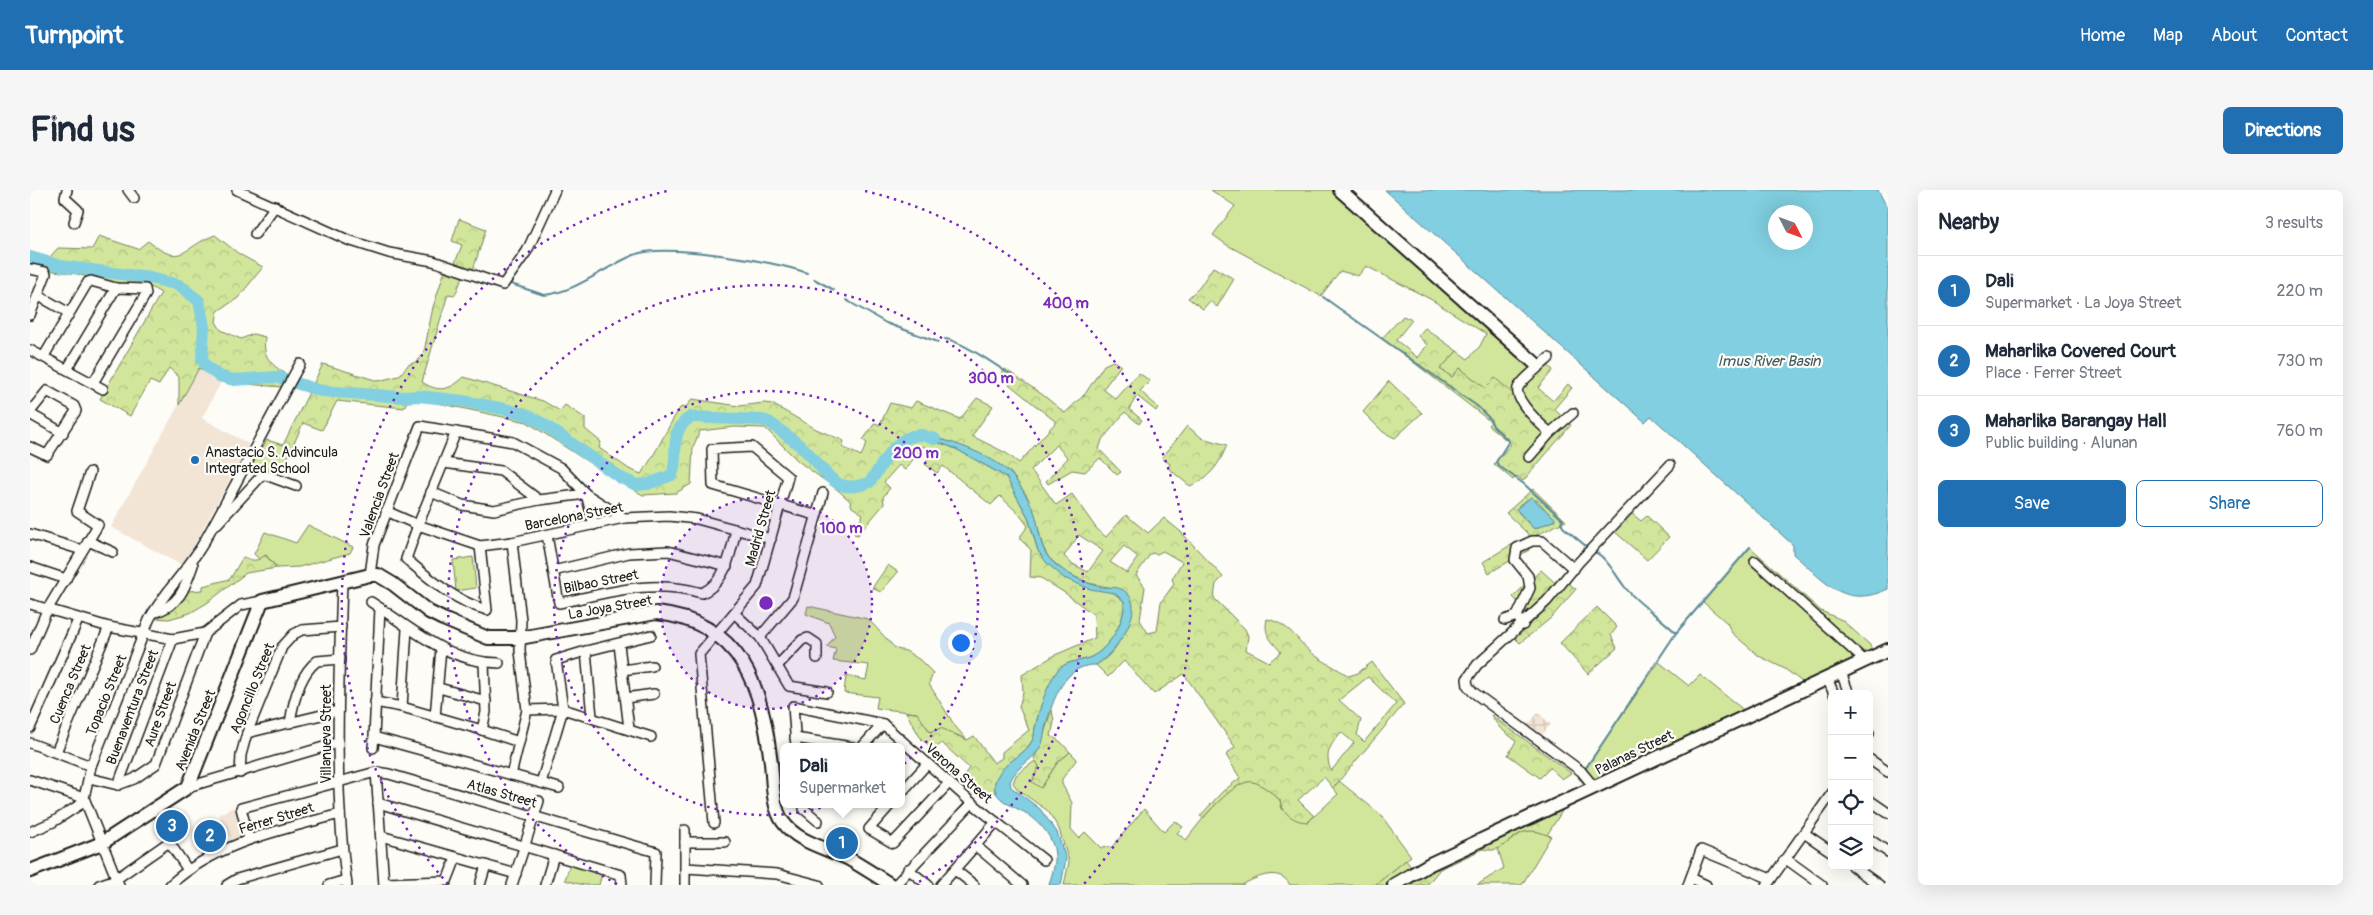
<!DOCTYPE html>
<html lang="en">
<head>
<meta charset="utf-8">
<style>
	:root { --surface:#fff; --page:#f6f6f7; --text:#1f2937; --muted:#747a83; --line:#e0e1e3; --accent:#1f6fb2 }
	body { margin:0; font-family:Pangolin,sans-serif; background:var(--page); color:var(--text) }
	.controls { position:absolute; right:15px; bottom:15px; display:grid; overflow:hidden; border-radius:8px; box-shadow:0 5px 20px #0002 }
	.controls button { width:45px; height:45px; display:grid; place-items:center; padding:0; border:0; border-bottom:1px solid var(--line); background:var(--surface); color:var(--text); font:25px sans-serif }
	.compass { position:absolute; left:1738px; top:15px; width:45px; height:45px; border-radius:50%; background:var(--surface); box-shadow:0 5px 20px #0002; rotate:132deg }
	.you { position:absolute; left:930px; top:452px; width:18px; height:18px; margin:-12px; border:4px solid #fff; border-radius:50%; background:#1a73e8; box-shadow:0 0 0 8px #1a73e833 }
	.badge { display:grid; place-items:center; width:32px; height:32px; border-radius:50%; background:var(--accent); color:#fff; font-size:16px; font-weight:700 }
	.pin { position:absolute; translate:-50% -50%; border:2px solid #fff; box-shadow:0 1px 5px #0006 }
	.popup { position:absolute; left:750px; top:553px; width:125px; height:65px; box-sizing:border-box; display:grid; place-content:center; border-radius:8px; background:var(--surface); filter:drop-shadow(0 1px 4px #0005); font-size:16px; white-space:nowrap; color:var(--muted) }
	.popup b { font-size:19px; color:var(--text) }
	.popup::after { content:''; position:absolute; left:50%; top:100%; margin-left:-10px; border:10px solid transparent; border-top-color:var(--surface) }
	.list { margin:0; padding:0; list-style:none }
	h2 { display:flex; justify-content:space-between; align-items:center; height:65px; margin:0; padding:0 20px; font-size:21px }
	h2 small { font-size:16px; font-weight:400; color:var(--muted) }
	.list li { display:grid; grid-template-columns:32px 1fr auto; gap:15px; align-items:center; box-sizing:border-box; height:70px; padding:0 20px; border-top:1px solid var(--line) }
	.list b { display:block; font-size:19px; white-space:nowrap }
	.list p { margin:0; font-size:16px; white-space:nowrap; color:var(--muted) }
	.list em { font-size:16px; font-style:normal; color:var(--muted) }
	.actions { display:flex; gap:10px; padding:15px 20px }
	.actions a { flex:1; padding:11px 0; border:1px solid var(--accent); border-radius:8px; text-align:center; font-size:18px; color:var(--accent) }
	.actions .main { background:var(--accent); color:#fff }
	.icon { flex:none; width:28px; height:28px; fill:none; stroke:currentColor; stroke-width:2; stroke-linecap:round; stroke-linejoin:round }
	.map { position:relative; flex:none; width:1858px; height:695px; overflow:hidden; border-radius:8px }
	header { display:flex; align-items:center; gap:30px; box-sizing:border-box; height:70px; padding:0 25px; background:var(--accent); color:#fff }
	header strong { font-size:24px }
	nav { display:flex; gap:28px; margin-inline-start:auto; font-size:18px }
	.intro { display:flex; align-items:center; justify-content:space-between; box-sizing:border-box; height:120px; padding:0 30px }
	h1 { margin:0; font-size:35px }
	.button { padding:12px 22px; border-radius:8px; background:var(--accent); color:#fff; font-size:18px; font-weight:700 }
	main { display:flex; gap:30px; padding:0 30px }
	aside { flex:1; background:var(--surface); border-radius:8px; box-shadow:0 5px 20px #0002 }
	.map>svg:first-child { display:block }
</style>
</head>
<body>
<header>
<strong>Turnpoint</strong>
<nav><a>Home</a><a>Map</a><a>About</a><a>Contact</a></nav>
</header>
<div class="intro"><h1>Find us</h1><a class="button">Directions</a></div>
<main>
<div class="map">
<svg width="1858" height="695" viewBox="0 0 1858 695">
	<defs>
		<pattern id="industrial-grid" width="8" height="8" patternUnits="userSpaceOnUse" patternTransform="scale(1.25)"><rect width="8" height="8" fill="#f2e5d6"/><path d="M0 4h8M4 0v8" fill="none" stroke="#cfc4b7"/></pattern>
		<pattern id="forest-crowns" width="20" height="18" patternUnits="userSpaceOnUse" patternTransform="scale(1.25)"><rect width="20" height="18" fill="#d1e69b"/><path d="M2 6a3 3 0 1 1 6 0M12 15a3 3 0 1 1 6 0" fill="none" stroke="#b3c585"/></pattern>
	</defs>
	<rect width="100%" height="100%" fill="#fdfcf7"/>
	<filter id="ink" filterUnits="userSpaceOnUse"><feTurbulence type="fractalNoise" baseFrequency=".02" numOctaves="2"/><feDisplacementMap in="SourceGraphic" scale="10" xChannelSelector="R" yChannelSelector="G"/><feConvolveMatrix kernelMatrix="1 2 1 2 8 2 1 2 1" color-interpolation-filters="sRGB"/></filter>
	<g filter="url(#ink)">
		<g fill="#f2e5d6">
			<path d="M169,178L191,192L172,228L219,254L153,376L81,337Z"/>
			<path d="M204,617L218,647L203,654L189,624Z"/>
		</g>
		<path fill="url(#industrial-grid)" d="M1508,523L1521,534L1510,547L1497,536Z"/>
		<g fill="#d1e69b" stroke="#76815c">
			<path d="M1181,0H1321L1517,175L1487,207L1455,199L1430,178L1422,187L1410,179L1427,161L1438,169L1450,156L1456,144L1402,110L1336,76L1328,86L1310,81L1291,106L1197,55L1183,45L1205,16Z"/>
			<path d="M278,335L323,357L320,363L269,377L247,378L236,365L230,370L224,364L235,342L266,353Z"/>
			<path d="M1720,357L1791,421L1812,430L1840,455L1842,460L1841,464L1776,495L1755,479L1729,466L1702,443L1697,433L1673,412Z"/>
			<path d="M443,367L446,398L426,401L423,370Z"/>
			<path d="M778,416L838,429L866,459L876,461L890,470L903,483L899,494L925,536L937,550L927,545L900,542L887,523L846,518L848,507L814,503L816,486L836,490L839,475L803,471L806,459L797,457L805,446L799,433L776,424Z"/>
			<path d="M1629,472L1659,496L1670,485L1716,522L1623,563L1557,596L1548,588Z"/>
			<path d="M1040,562L1047,569L1032,589V594L1042,613L1041,639L1049,648L1055,642L1071,658L1082,657L1114,619L1134,642L1145,631L1153,637L1147,643L1156,650C1167,636 1204,585 1225,592C1233,595 1243,604 1250,610L1252,619L1278,632L1308,604L1303,598L1309,591L1350,624L1381,666L1345,695H1260C1250,676 1226,687 1212,695H1034L1039,672L1029,639L1018,621L988,600L983,593L986,585L1005,571L1009,575L1011,598L1027,573Z"/>
			<path d="M1504,640L1521,646L1492,695H1447L1474,678L1468,659L1493,642Z"/>
			<path d="M540,674L572,684L569,695H553L535,690Z"/>
		</g>
		<g fill="url(#forest-crowns)" stroke="#76815c" fill-rule="evenodd">
			<path d="M429,29L456,39L443,80L433,86L425,105L418,104L392,192C409,203 420,200 434,187L513,211L530,221L535,215L555,228V239L571,252L569,258L599,279L611,284C627,263 636,239 650,218L657,216L662,209L709,216L734,213L742,214L786,239L814,251L812,257L831,266L837,253L833,250L845,233L850,235L860,213L881,218L886,211L930,229L947,208L963,216L942,246L976,263L989,273L1026,232L980,195L971,185L975,179L1013,205L1035,223L1055,204L1074,175L1083,171L1091,175L1073,199L1086,209L1109,183L1120,191L1110,201L1128,217L1126,221L1107,206L1099,219L1112,230L1109,234L1095,222L1072,250L1069,259L1091,282L1087,285L1070,268L1055,282L1042,280L1018,294L1016,291L1038,268L1026,255L1001,280L1026,315L1042,304L1066,338L1076,347L1096,325L1118,343L1134,328L1151,342L1193,387L1186,394L1184,408L1215,439L1218,446L1216,460L1239,472L1251,462C1242,451 1233,445 1237,429C1263,435 1267,453 1286,466C1296,473 1308,479 1319,486L1328,483L1342,472L1374,514L1303,598L1294,587L1268,610L1284,626L1278,632C1264,632 1252,623 1250,610C1243,604 1232,594 1223,592C1209,588 1182,618 1173,628L1170,626L1192,602L1210,588L1196,565L1205,557L1154,484L1124,504L1094,471L1078,487L1066,475C1091,460 1095,440 1101,414L1083,398L1058,393L1035,382L1019,368L1013,357L1004,323L997,306L981,283L945,262L899,246H892L926,259L976,287L998,327L1008,361L1034,388L1084,403L1094,411C1096,430 1079,459 1061,467C1049,473 1036,469 1027,482C1018,494 1008,523 1005,538C1004,542 1005,546 1003,549C992,571 963,574 965,602L953,607L952,601L935,584L939,578L912,553L904,559L891,549L876,522L887,523L900,542L911,538L937,550L944,546L964,573L972,568V562L999,540L989,517L993,502L992,485L1025,465L1065,448L1064,425L1035,403L1011,388L1000,387L1001,360L989,348L998,336L989,324L970,306L961,315L913,276L907,283L895,274L901,263L893,256L875,280L869,275L854,292L860,298L853,307L854,314L828,345L824,344L833,324L822,317L820,311L809,301L768,271L735,238L704,237L670,241L663,257L661,294L646,303L613,305L584,289L497,232L379,207L374,218L307,211L292,240L273,233L250,285L222,275L237,250L253,255L293,174L348,191L369,186L378,175L388,171L394,162L403,117L418,71L425,73L432,55L422,51ZM1049,345L1073,361L1058,382L1041,373L1034,366ZM1094,356L1108,367L1097,383L1080,372ZM1133,361L1152,372L1142,389L1144,394L1131,412L1127,441L1118,443L1110,430L1115,397L1106,385L1121,363L1127,364ZM1338,487L1366,514L1334,552L1327,545L1331,530L1309,510ZM1311,542L1324,553L1301,581C1294,563 1300,556 1311,542Z"/>
			<path d="M185,45L209,64L233,77L208,108L188,121L186,132L191,140L211,149L223,144L235,147C232,167 241,175 258,185L252,197L191,192L169,178L149,215V187L139,178L129,195L120,191L100,226L70,209L131,103L119,96L85,95L47,84L9,79L28,58L62,59L69,46L108,59L118,51C153,79 152,57 185,45Z"/>
			<path d="M1183,77L1204,89L1187,117L1180,111L1173,119L1158,108L1169,98Z"/>
			<path d="M1373,126L1382,130L1366,150L1388,168L1397,155L1388,146L1395,138L1427,161L1410,179L1422,187L1430,178L1455,198L1465,188L1486,206L1517,175L1523,180L1508,198L1523,211L1538,194L1542,198L1524,219L1541,235L1493,291L1487,286L1483,290L1464,274L1481,254L1458,235L1461,232L1352,148Z"/>
			<path d="M1359,191L1392,223L1365,248L1353,242L1333,222Z"/>
			<path d="M1157,236L1172,248L1197,255C1189,275 1180,288 1160,296L1138,278L1140,274L1132,268Z"/>
			<path d="M1503,299L1536,331C1523,336 1513,343 1501,347L1476,323ZM1497,310H1507L1525,330L1504,339L1488,322L1489,315Z"/>
			<path d="M1601,323L1611,331L1617,326L1639,347L1617,370L1584,341Z"/>
			<path d="M1493,350L1499,360L1459,383L1453,372L1479,356Z"/>
			<path d="M235,365L247,378L216,383L177,413L160,423L139,429L123,428L133,416L145,419L158,401L173,400V396L200,389L213,367C223,371 227,372 235,365Z"/>
			<path d="M858,375L868,382L851,402L842,398Z"/>
			<path d="M1511,380L1532,399L1538,393L1546,399L1521,428L1490,453L1484,447L1503,428L1483,407Z"/>
			<path d="M1567,417L1587,437L1581,445L1587,458L1558,484L1530,453Z"/>
			<path d="M1022,520L1024,532L1021,546L1031,552L1040,562L1027,573L1011,598L1002,592L1009,576L1004,568C1013,553 1015,537 1022,520Z"/>
			<path d="M1461,525L1541,583L1532,589L1520,578L1510,588L1478,565L1486,551L1469,537Z"/>
			<path d="M1534,618L1517,645C1482,629 1480,667 1453,659L1410,679L1397,695H1377L1398,683Z"/>
			<path d="M1376,670L1382,679L1358,695H1345Z"/>
		</g>
		<g fill="#81cfe0" stroke="#598792" fill-rule="evenodd">
			<path d="M1355,0H1848L1858,19V399C1813,420 1795,391 1763,364V355L1621,226L1615,232ZM1746,22H1776V52H1746Z"/>
			<path d="M890,245C915,248 961,264 980,283C987,290 1000,311 1004,321C1010,336 1008,354 1019,368C1030,381 1054,393 1071,397C1078,398 1087,396 1093,400C1121,417 1083,465 1066,475C1034,474 1023,510 1016,535C1014,541 1014,548 1012,554C1005,571 986,575 980,592L981,597L1010,619L1027,642L1036,669L1031,695H1019C1021,686 1026,675 1025,665C1024,649 1012,634 999,625C985,616 956,609 967,587C975,570 996,566 1003,549C1005,546 1004,541 1005,538C1009,520 1016,496 1027,481C1037,469 1049,473 1061,467C1079,459 1096,430 1094,411L1084,403L1060,399L1034,388L1016,372L1008,361L998,327L976,287L926,259Z"/>
			<path d="M1501,307L1525,328V330L1504,339L1486,319Z"/>
		</g>
		<g fill="none" stroke-linecap="round" stroke-linejoin="round">
			<g stroke="#598792" stroke-width="2">
				<path d="M784,89L804,100"/>
				<path d="M478,93L514,105C547,102 574,77 604,65C633,53 747,71 777,83"/>
				<path d="M1293,107L1447,216L1460,229L1463,236L1479,251L1466,272L1469,276L1494,294L1533,330L1531,332L1533,337L1557,357"/>
				<path d="M816,110L856,133L908,152"/>
				<path d="M915,149C930,150 969,177 982,186"/>
				<path d="M1564,362C1574,364 1587,387 1594,396C1608,415 1630,426 1646,443"/>
				<path d="M1554,581L1646,443L1720,357"/>
			</g>
			<path stroke="#81cfe0" stroke-width="12" d="M0,67L31,76L120,88L149,95L169,111L174,137L172,170L177,177L189,186L204,190L247,187L291,201L373,207L389,206L433,211L479,220L497,225L512,233L591,288L607,295L618,294L642,285C650,265 637,241 661,227L732,230L739,232C751,241 765,251 776,261C798,282 804,307 840,292C852,276 865,246 889,245C894,245 900,248 905,249"/>
			<defs>
				<g id="street">
					<path d="M37,0L35,8L48,20L44,32"/>
					<path d="M98,0L104,8"/>
					<path d="M207,0L318,50L359,63L403,71L473,95L497,61L525,0"/>
					<path d="M225,44L245,16"/>
					<path d="M0,79L15,82L16,84L0,125"/>
					<path d="M9,106L39,123"/>
					<path d="M0,160L73,199"/>
					<path d="M14,166L58,92L61,91L86,98L115,99L116,104L63,193"/>
					<path d="M1519,168C1512,175 1491,190 1488,198C1484,210 1512,236 1520,243"/>
					<path d="M38,178L86,98"/>
					<path d="M0,222L17,201L44,216L46,221L17,265L0,257"/>
					<path d="M0,224L33,243"/>
					<path d="M426,242L388,335L376,369C400,389 426,412 457,420L450,356"/>
					<path d="M1499,267L1520,243L1543,223"/>
					<path d="M414,273L471,281L509,310"/>
					<path d="M401,302L432,315L464,320L509,310L556,304L594,328"/>
					<path d="M356,321L388,335L450,356L482,352L594,328L639,326L667,329L741,349"/>
					<path d="M187,334L233,284L266,296"/>
					<path d="M0,344L52,360"/>
					<path d="M517,345L529,413C578,403 622,388 672,403C696,392 701,363 706,339"/>
					<path d="M58,351L83,362"/>
					<path d="M1725,371L1835,471"/>
					<path d="M0,377L36,389"/>
					<path d="M523,381L599,363L638,361L697,376"/>
					<path d="M340,385L344,355L390,236L483,252L531,278L556,304L564,335"/>
					<path d="M312,392C309,493 303,594 317,695"/>
					<path d="M341,412C381,438 419,473 469,473"/>
					<path d="M0,414L79,437L143,449L175,443L211,415L232,411"/>
					<path d="M350,418L344,547L529,598"/>
					<path d="M123,423C149,416 155,399 163,375"/>
					<path d="M704,423L730,447L759,496L797,502"/>
					<path d="M1475,430L1487,426"/>
					<path d="M1493,435L1487,426L1500,398L1498,386L1485,370L1487,358L1502,351H1512L1544,379"/>
					<path d="M730,447L763,408L793,303"/>
					<path d="M589,454L599,539"/>
					<path d="M0,460L17,420L68,335L47,321L60,282"/>
					<path d="M556,461L562,527"/>
					<path d="M748,475L772,450L778,448L787,454V468"/>
					<path d="M592,480L622,476"/>
					<path d="M1811,482L1819,504"/>
					<path d="M1797,488L1804,504"/>
					<path d="M409,498L456,511"/>
					<path d="M595,508L624,504"/>
					<path d="M345,512L372,517L452,540L456,522L454,473"/>
					<path d="M372,517L377,439"/>
					<path d="M497,520L533,519L621,547"/>
					<path d="M405,527L411,458"/>
					<path d="M260,533C263,513 270,484 287,471L310,469"/>
					<path d="M0,538L48,430"/>
					<path d="M452,540L489,552"/>
					<path d="M217,543L308,521"/>
					<path d="M1839,543V544"/>
					<path d="M765,548L822,557"/>
					<path d="M0,553L61,576"/>
					<path d="M766,557L763,516L853,534L942,613L1014,670"/>
					<path d="M832,557L853,534"/>
					<path d="M343,558L344,547"/>
					<path d="M26,562L79,437"/>
					<path d="M1839,569L1858,582"/>
					<path d="M346,582L354,695"/>
					<path d="M210,583L211,565L217,543L252,457L264,444L272,440L311,437"/>
					<path d="M481,585L497,520L490,461L491,430L482,352"/>
					<path d="M59,588L88,595L104,589L126,574L175,443"/>
					<path d="M0,590L54,608"/>
					<path d="M511,593L533,519L526,470L556,461L621,445"/>
					<path d="M88,595L143,449"/>
					<path d="M158,597L307,553"/>
					<path d="M1565,598L1551,581L1443,502L1438,496L1437,489L1447,475L1517,411L1549,372L1640,275"/>
					<path d="M871,603L897,574"/>
					<path d="M1839,610L1858,623"/>
					<path d="M348,613L591,685L592,695"/>
					<path d="M774,614V619L788,631"/>
					<path d="M861,614L839,639L863,653L919,593"/>
					<path d="M684,633L669,464L727,396L758,287L722,257L682,259L683,295L785,325"/>
					<path d="M655,640V695"/>
					<path d="M0,642L23,632L54,612"/>
					<path d="M1774,643L1802,662"/>
					<path d="M351,646L486,684"/>
					<path d="M219,649L211,618L346,582L359,584L626,662L625,695"/>
					<path d="M1839,649L1858,662"/>
					<path d="M655,652H695"/>
					<path d="M946,656L992,695"/>
					<path d="M1756,669L1792,695"/>
					<path d="M1822,676L1849,695"/>
					<path d="M656,678L747,684L789,695"/>
					<path d="M878,679L898,695"/>
					<path d="M925,680L944,695"/>
					<path d="M1661,688L1676,695"/>
					<path d="M354,693L417,691L426,668"/>
					<path d="M69,695L86,689L139,652L158,680"/>
					<path d="M89,695L54,608L61,576L119,430C134,402 158,380 174,352C207,293 237,233 270,174"/>
					<path d="M140,695C187,652 251,640 310,624"/>
					<path d="M197,695L207,689L312,659"/>
					<path d="M299,695L316,690"/>
					<path d="M450,695L456,675"/>
					<path d="M482,695L509,611"/>
					<path d="M515,695L524,665"/>
					<path d="M865,695L942,613"/>
					<path d="M911,695L966,632"/>
					<path d="M1658,695L1671,660L1741,689"/>
					<path d="M1737,695L1802,603"/>
				</g>
				<g id="secondary">
					<path d="M1310,0L1507,175"/>
					<path d="M0,681L72,653L158,597L232,411L340,385H348L363,394L399,422L413,429L458,448H490L626,423C713,432 732,498 741,573C743,591 742,617 753,632C768,653 797,658 819,669C833,677 847,686 861,695"/>
					<path d="M1364,695L1400,674L1858,460"/>
				</g>
			</defs>
			<use href="#street" stroke="#1c1c1c" stroke-width="12"/>
			<use href="#secondary" stroke="#1c1c1c" stroke-width="16"/>
			<use href="#street" stroke="#fdfcf7" stroke-width="9"/>
			<use href="#secondary" stroke="#fdfcf7" stroke-width="12"/>
		</g>
	</g>
	<circle cx="736" cy="413" r="106" fill="#7b2cbf" fill-opacity=".12"/>
	<g fill="none" stroke="#7b2cbf" stroke-width="2.5" stroke-dasharray="2.5 5">
		<circle cx="736" cy="413" r="106"/>
		<circle cx="736" cy="413" r="212"/>
		<path d="M587 694A318 318 0 1 1 885 694"/>
		<path d="M418 694A424 424 0 0 1 637 1M835 1A424 424 0 0 1 1054 694"/>
	</g>
	<circle fill="#1f6fb2" stroke="#fdfcf7" stroke-width="2" cx="165" cy="270" r="5"/>
	<g text-anchor="middle" stroke-width="4.5" stroke-linejoin="round" paint-order="stroke">
		<g font-size="14" fill="#1c1c1c" stroke="#fdfcf7" text-anchor="start">
			<text x="175" y="267">Anastacio S. Advincula<tspan x="175" dy="16">Integrated School</tspan></text>
		</g>
		<g font-size="14" fill="#1c1c1c" stroke="#fdfcf7">
			<text transform="translate(349 305) rotate(-70)" y="5">Valencia Street</text>
			<text transform="translate(544 326) rotate(-11)" y="5">Barcelona Street</text>
			<text transform="translate(730 338) rotate(-74)" y="5">Madrid Street</text>
			<text transform="translate(571 391) rotate(-11)" y="5">Bilbao Street</text>
			<text transform="translate(580 417) rotate(-10)" y="5">La Joya Street</text>
			<text transform="translate(40 494) rotate(-67)" y="5">Cuenca Street</text>
			<text transform="translate(222 498) rotate(-68)" y="5">Agoncillo Street</text>
			<text transform="translate(76 505) rotate(-68)" y="5">Topacio Street</text>
			<text transform="translate(102 517) rotate(-69)" y="5">Buenaventura Street</text>
			<text transform="translate(130 524) rotate(-70)" y="5">Aure Street</text>
			<text transform="translate(165 540) rotate(-68)" y="5">Avenida Street</text>
			<text transform="translate(296 544) rotate(-90)" y="5">Villanueva Street</text>
			<text transform="translate(1604 562) rotate(-26)" y="5">Palanas Street</text>
			<text transform="translate(929 583) rotate(41)" y="5">Verona Street</text>
			<text transform="translate(472 603) rotate(16)" y="5">Atlas Street</text>
			<text transform="translate(246 628) rotate(-17)" y="5">Ferrer Street</text>
		</g>
		<g font-size="15" font-style="italic" fill="#3f5b61" stroke="#fdfcf7">
			<text x="1739" y="176">Imus River Basin</text>
		</g>
	</g>
	<circle cx="736" cy="413" r="8" fill="#7b2cbf" stroke="#fdfcf7" stroke-width="2.5"/>
	<g font-size="15" text-anchor="middle" font-weight="bold" fill="#7b2cbf" stroke="#fdfcf7" stroke-width="4.5" stroke-linejoin="round" paint-order="stroke">
		<text x="1036" y="118">400 m</text>
		<text x="961" y="193">300 m</text>
		<text x="886" y="268">200 m</text>
		<text x="811" y="343">100 m</text>
	</g>
</svg>
<div class="controls">
<button>+</button>
<button>−</button>
<button><svg class="icon" aria-label="locate" viewBox="0 0 24 24"><circle cx="12" cy="12" r="6"/><path d="M12 2v4M12 18v4M2 12h4M18 12h4"/></svg></button>
<button><svg class="icon" aria-label="layers" viewBox="0 0 24 24"><path d="M12 4l9 5-9 5-9-5zM3 14l9 5 9-5"/></svg></button>
</div>
<svg class="compass" viewBox="-18 -18 36 36"><path d="M0-13l5 13h-10z" fill="#e53935"/><path d="M0 13l5-13h-10z" fill="#747a83"/></svg>
<div class="you"></div>
<div class="pin badge" style="left:812px;top:653px">1</div>
<div class="popup"><b>Dali</b>Supermarket</div>
<div class="pin badge" style="left:180px;top:646px">2</div>
<div class="pin badge" style="left:142px;top:636px">3</div>
</div>
<aside>
<h2>Nearby<small>3 results</small></h2>
<ul class="list">
<li><span class="badge">1</span><div><b>Dali</b><p>Supermarket · La Joya Street</p></div><em>220 m</em></li>
<li><span class="badge">2</span><div><b>Maharlika Covered Court</b><p>Place · Ferrer Street</p></div><em>730 m</em></li>
<li><span class="badge">3</span><div><b>Maharlika Barangay Hall</b><p>Public building · Alunan</p></div><em>760 m</em></li>
</ul>
<div class="actions"><a class="main">Save</a><a>Share</a></div>
</aside>
</main>
</body>
</html>
